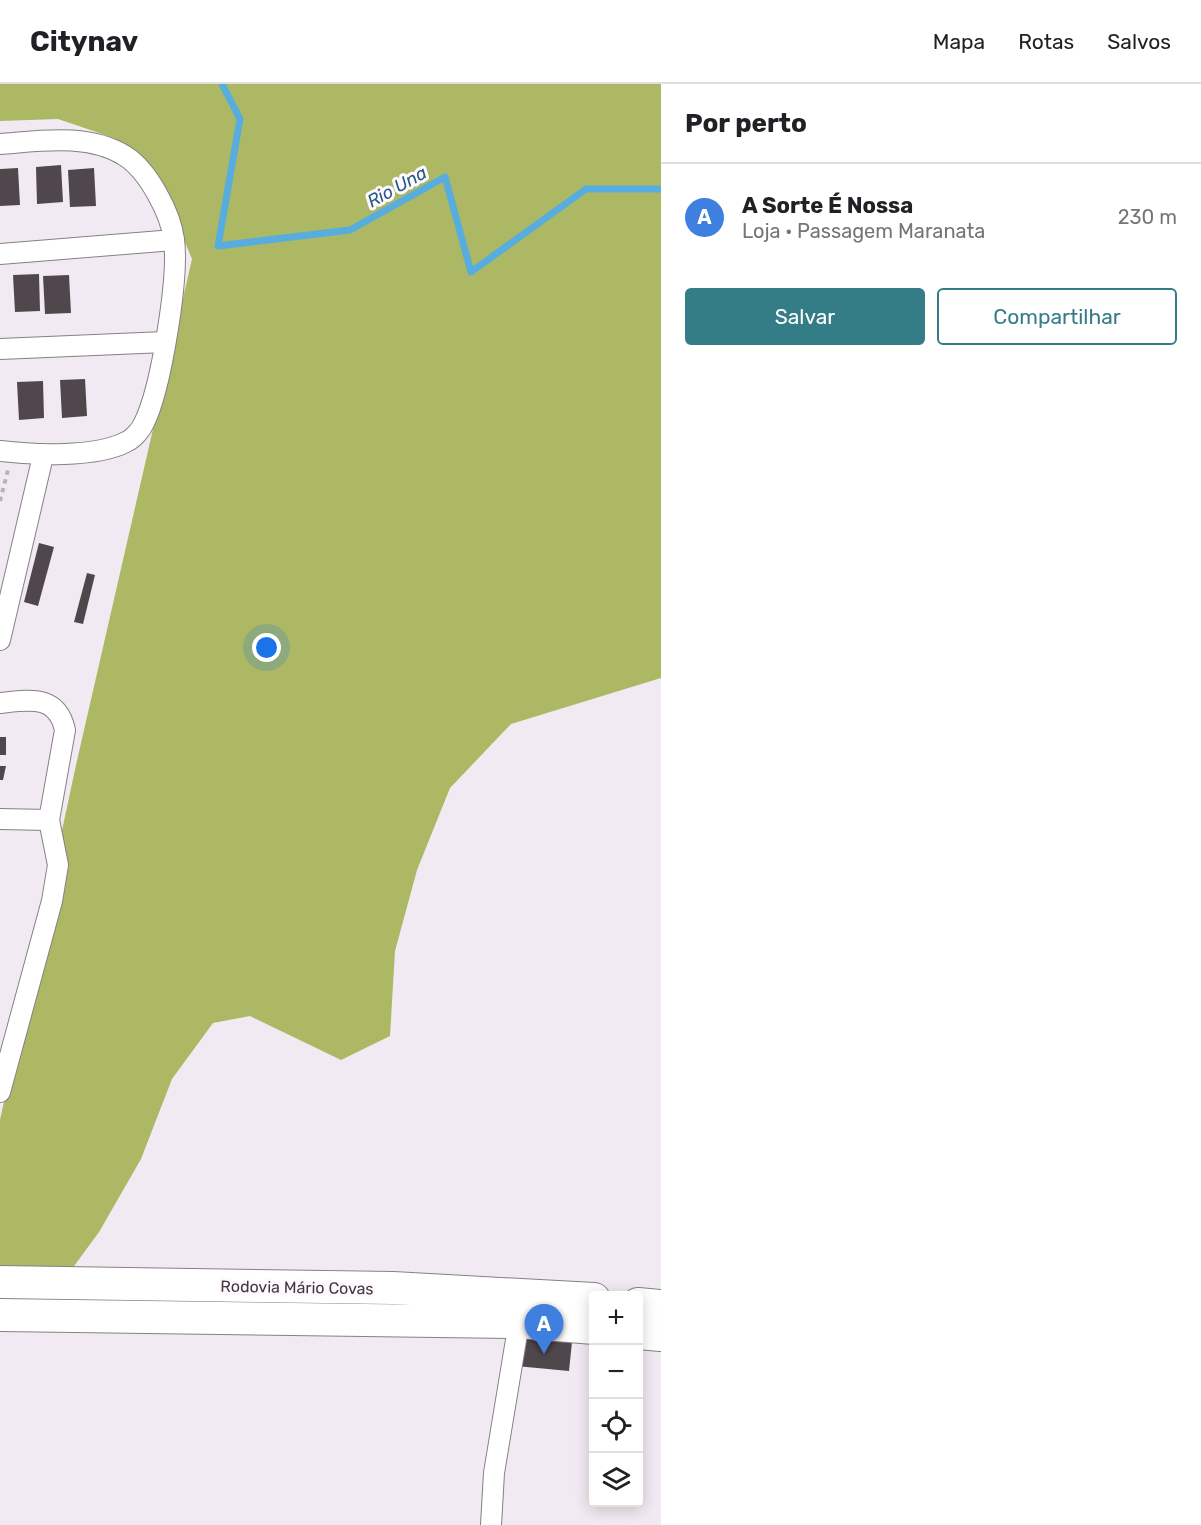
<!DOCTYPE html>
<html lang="pt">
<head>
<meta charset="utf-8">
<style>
	:root { --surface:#fff; --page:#f2f2f2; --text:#202124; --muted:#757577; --line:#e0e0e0; --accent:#357d86 }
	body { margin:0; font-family:Rubik,sans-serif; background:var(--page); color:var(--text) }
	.controls { position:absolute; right:18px; bottom:18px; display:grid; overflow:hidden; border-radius:6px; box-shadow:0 3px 15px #0003 }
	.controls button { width:54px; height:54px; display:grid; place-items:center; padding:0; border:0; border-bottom:2px solid var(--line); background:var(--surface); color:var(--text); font:30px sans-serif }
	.you { position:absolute; left:267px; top:564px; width:21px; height:21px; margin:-15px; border:4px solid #fff; border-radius:50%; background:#1a73e8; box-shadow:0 0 0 9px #1a73e833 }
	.badge { display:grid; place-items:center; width:39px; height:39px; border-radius:50%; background:var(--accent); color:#fff; font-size:20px; font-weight:700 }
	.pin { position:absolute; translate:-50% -50px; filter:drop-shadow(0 2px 3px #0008) }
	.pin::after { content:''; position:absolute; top:32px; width:21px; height:18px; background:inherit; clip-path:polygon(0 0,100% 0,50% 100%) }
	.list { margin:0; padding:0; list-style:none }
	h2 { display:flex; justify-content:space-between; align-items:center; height:78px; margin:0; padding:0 24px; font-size:26px }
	h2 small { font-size:20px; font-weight:400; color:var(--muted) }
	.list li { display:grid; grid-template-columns:39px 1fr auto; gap:18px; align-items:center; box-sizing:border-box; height:108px; padding:0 24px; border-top:2px solid var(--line) }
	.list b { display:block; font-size:22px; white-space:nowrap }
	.list p { margin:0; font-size:20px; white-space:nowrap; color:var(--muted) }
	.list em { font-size:20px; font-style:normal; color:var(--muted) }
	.actions { display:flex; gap:12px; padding:18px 24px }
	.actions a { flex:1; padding:14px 0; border:2px solid var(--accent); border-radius:6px; text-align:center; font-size:21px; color:var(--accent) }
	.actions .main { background:var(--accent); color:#fff }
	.icon { flex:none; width:33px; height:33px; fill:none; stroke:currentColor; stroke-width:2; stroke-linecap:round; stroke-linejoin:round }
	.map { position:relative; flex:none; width:661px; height:1441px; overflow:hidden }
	header { display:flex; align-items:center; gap:36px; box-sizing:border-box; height:84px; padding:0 30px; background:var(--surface); border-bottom:2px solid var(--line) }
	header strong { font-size:28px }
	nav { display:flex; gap:33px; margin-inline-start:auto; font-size:21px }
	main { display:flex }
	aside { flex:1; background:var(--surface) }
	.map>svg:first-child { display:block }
</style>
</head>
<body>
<header>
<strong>Citynav</strong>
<nav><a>Mapa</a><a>Rotas</a><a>Salvos</a></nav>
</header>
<main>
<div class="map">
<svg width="661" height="1441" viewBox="0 0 661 1441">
	<rect width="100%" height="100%" fill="#f2eaf2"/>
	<path fill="#acb863" d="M0,0H661V594L511,640L450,704L417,786L395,867L390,952L341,976L250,932L213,939L172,995L141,1075L99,1148L69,1189L0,1186V1036L76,681L192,175L162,104L114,54L58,35L0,37Z"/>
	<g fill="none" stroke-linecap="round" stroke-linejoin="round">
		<path stroke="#58addf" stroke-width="7" d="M222,0L240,35L218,162L350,146L445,93L471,188L586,105H661"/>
	</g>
	<g fill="#50474c">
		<path d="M61,81L63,118L37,120L36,83Z"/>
		<path d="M18,84L20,121L0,122V85Z"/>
		<path d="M94,84L96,122L70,123L68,86Z"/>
		<path d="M39,190L40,227L15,228L13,191Z"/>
		<path d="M69,191L71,229L45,230L43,192Z"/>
		<path d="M85,295L87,332L62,334L60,296Z"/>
		<path d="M43,297L44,334L19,336L17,298Z"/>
		<path d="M39,459L54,463L38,522L24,518Z"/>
		<path d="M87,489L95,491L83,540L74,538Z"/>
		<rect x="0" y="653" width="6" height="18"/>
		<path d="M0,682H6L3,696H0Z"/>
		<path d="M518,1253L572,1258L569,1287L516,1282Z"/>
	</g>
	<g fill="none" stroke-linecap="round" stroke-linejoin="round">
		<defs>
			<g id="minor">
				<path d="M0,60C40,57 89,49 125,72C148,86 171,130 174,156C179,194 161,305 144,339C141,346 133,355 126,358C95,374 33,371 0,367"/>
				<path d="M0,170L174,156"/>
				<path d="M0,265L165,258"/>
				<path d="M0,556L43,372"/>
				<path d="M0,619C29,616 57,610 65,646L49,736L0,735"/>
				<path d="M0,1008L52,817L58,781L49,736"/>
				<path d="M491,1441L494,1389L519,1238"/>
			</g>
			<g id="primary">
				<path d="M0,1198L393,1204L594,1215"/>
				<path d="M638,1220L661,1222"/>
				<path d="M0,1231L519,1238L594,1244"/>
				<path d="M638,1249L661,1251"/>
			</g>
		</defs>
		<use href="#minor" stroke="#877f86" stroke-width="22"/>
		<use href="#primary" stroke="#877f86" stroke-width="34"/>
		<path stroke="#b8b2b8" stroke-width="4" stroke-dasharray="4.5 4.5" stroke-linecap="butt" d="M0,417L8,386"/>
		<use href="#minor" stroke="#fff" stroke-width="20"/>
		<use href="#primary" stroke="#fff" stroke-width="32"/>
	</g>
	<g text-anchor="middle" stroke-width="6" stroke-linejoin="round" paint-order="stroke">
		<g font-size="16" fill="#3c393c" stroke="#fff8fe">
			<text transform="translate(297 1203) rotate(1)" y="6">Rodovia Mário Covas</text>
		</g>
		<g font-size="18" font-style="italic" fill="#1e5d7f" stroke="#fff8fe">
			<text transform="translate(397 103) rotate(-29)" y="6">Rio Una</text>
		</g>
	</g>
</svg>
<div class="controls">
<button>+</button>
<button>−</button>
<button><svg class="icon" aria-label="locate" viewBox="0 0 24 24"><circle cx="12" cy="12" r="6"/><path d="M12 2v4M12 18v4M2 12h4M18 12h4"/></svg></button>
<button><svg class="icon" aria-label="layers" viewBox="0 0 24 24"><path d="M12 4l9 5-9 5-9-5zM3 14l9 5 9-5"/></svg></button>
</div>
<div class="you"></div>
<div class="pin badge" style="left:544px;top:1270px;background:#3f7fe0">A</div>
</div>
<aside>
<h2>Por perto<small></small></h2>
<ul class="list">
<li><span class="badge" style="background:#3f7fe0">A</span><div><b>A Sorte É Nossa</b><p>Loja · Passagem Maranata</p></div><em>230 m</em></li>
</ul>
<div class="actions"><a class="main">Salvar</a><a>Compartilhar</a></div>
</aside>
</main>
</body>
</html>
